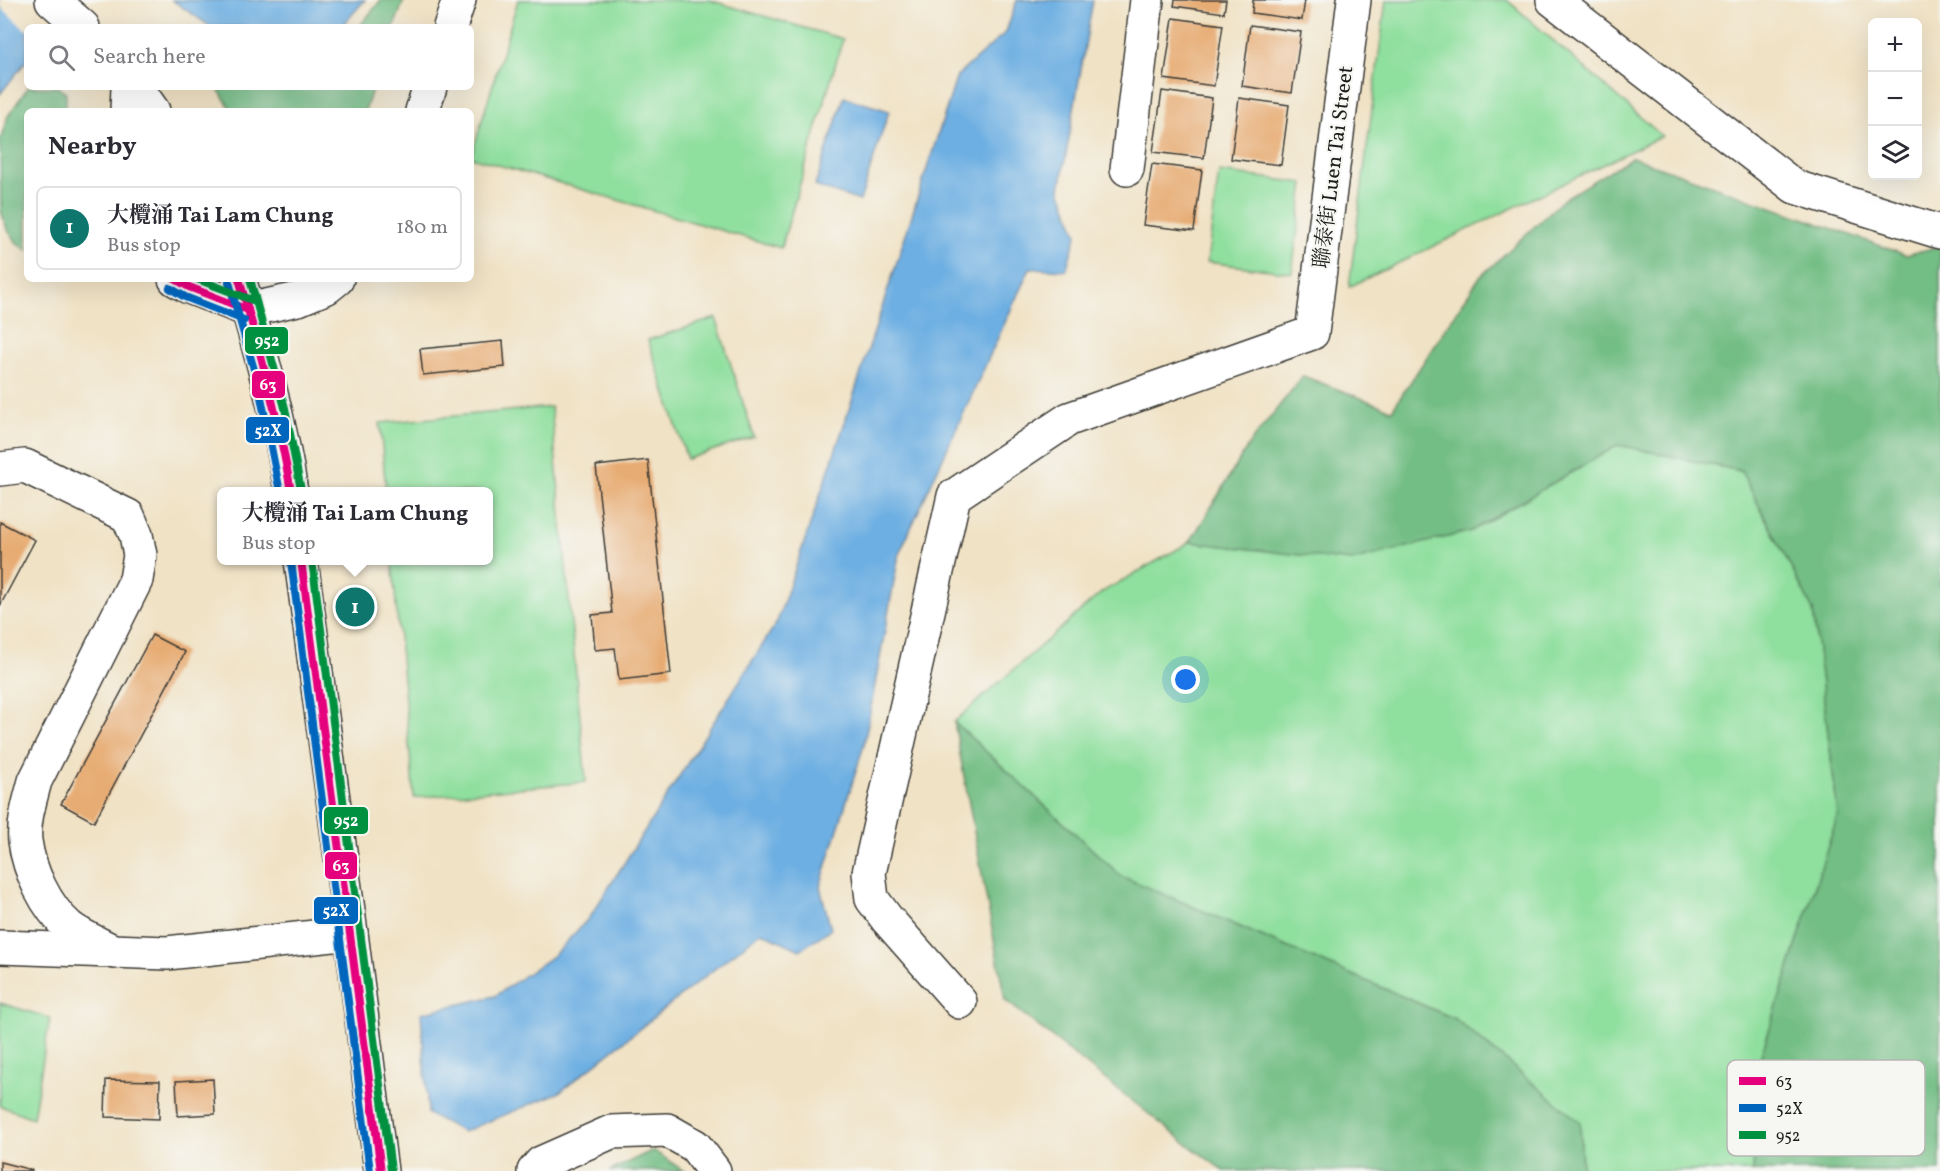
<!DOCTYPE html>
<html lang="en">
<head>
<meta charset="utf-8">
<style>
	:root { --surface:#fff; --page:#f2f2f3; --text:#2b2b33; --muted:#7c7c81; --line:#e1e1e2; --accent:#0f766e }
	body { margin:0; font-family:Vollkorn,"Noto Serif TC",serif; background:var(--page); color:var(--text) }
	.controls { position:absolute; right:18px; top:18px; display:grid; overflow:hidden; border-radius:9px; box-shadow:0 6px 24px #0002 }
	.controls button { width:54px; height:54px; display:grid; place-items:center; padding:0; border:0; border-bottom:2px solid var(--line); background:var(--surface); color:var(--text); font:30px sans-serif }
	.you { position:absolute; left:1186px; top:680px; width:21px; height:21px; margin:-15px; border:4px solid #fff; border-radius:50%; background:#1a73e8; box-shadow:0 0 0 9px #1a73e833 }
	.badge { display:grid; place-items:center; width:39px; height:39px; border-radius:50%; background:var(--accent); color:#fff; font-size:20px; font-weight:700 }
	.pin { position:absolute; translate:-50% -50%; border:3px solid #fff; box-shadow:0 2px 6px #0006 }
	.popup { position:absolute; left:217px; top:487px; width:276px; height:78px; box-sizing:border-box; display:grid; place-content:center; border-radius:9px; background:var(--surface); filter:drop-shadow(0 2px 4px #0005); font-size:20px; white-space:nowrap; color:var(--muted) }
	.popup b { font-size:22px; color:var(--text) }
	.popup::after { content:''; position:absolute; left:50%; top:100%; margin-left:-12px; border:12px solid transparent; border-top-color:var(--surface) }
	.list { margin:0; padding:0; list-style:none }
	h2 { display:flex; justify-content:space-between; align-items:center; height:78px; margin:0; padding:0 24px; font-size:26px }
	h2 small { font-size:20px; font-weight:400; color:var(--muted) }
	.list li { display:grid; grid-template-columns:39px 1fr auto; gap:18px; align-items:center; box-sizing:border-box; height:84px; margin:0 12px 12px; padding:0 12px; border:2px solid var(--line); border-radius:9px }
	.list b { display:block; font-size:22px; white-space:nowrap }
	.list p { margin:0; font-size:20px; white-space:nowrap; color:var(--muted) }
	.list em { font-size:20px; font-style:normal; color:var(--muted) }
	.icon { flex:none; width:33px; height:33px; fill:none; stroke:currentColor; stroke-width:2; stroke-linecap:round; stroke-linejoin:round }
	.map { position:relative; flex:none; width:1940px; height:1171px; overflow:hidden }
	.search { position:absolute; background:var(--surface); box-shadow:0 6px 24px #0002; left:24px; top:24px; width:450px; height:66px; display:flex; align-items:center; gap:15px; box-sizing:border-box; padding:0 21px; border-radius:9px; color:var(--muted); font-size:22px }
	.panel { position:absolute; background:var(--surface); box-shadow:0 6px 24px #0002; left:24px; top:108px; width:450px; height:174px; border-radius:9px }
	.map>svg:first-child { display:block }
</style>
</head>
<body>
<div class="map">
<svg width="1940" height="1171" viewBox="0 0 1940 1171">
	<rect width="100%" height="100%" fill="#f6f6f2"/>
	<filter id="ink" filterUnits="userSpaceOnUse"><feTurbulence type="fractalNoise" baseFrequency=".0167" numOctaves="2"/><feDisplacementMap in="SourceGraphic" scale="12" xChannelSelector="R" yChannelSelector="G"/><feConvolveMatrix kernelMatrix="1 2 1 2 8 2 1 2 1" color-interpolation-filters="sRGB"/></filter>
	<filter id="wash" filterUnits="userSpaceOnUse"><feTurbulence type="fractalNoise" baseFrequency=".008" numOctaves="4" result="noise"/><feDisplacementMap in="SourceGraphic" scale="24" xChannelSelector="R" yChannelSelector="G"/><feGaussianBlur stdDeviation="1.35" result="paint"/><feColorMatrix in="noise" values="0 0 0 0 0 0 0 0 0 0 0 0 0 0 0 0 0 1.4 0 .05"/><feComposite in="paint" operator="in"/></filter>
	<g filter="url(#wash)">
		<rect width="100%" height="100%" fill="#f0e2c5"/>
		<g fill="#8fdf9e" stroke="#567e5d" stroke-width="1.5">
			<path d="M518,0H709L843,39L781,248L471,157Z"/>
			<path d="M1386,0H1507L1662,136L1349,287Z"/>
			<path d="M1219,172L1304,183L1292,273L1207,262Z"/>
			<path d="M716,318L754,437L687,459L648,340Z"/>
			<path d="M551,407L586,782L414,798L392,561L488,560V492L386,491L380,423Z"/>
			<path d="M1618,445L1741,471L1813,610L1838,815L1760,1059L1753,1171H1582L1580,1122L1455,1019L1121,876L954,722L1102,592L1190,542L1351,560L1471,531Z"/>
			<path d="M0,1003L50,1018L33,1118L0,1106Z"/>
		</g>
		<g fill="#73be85" stroke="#486d50" stroke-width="1.5">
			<path d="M381,0H404L394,27H359Z"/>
			<path d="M28,87H57L66,93V111H27V250L16,242L7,229L1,211L0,140L8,116Z"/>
			<path d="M217,87H286L294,89L297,87H373L365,111H232Z"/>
			<path d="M1632,157L1906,255L1940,246V1171H1753L1760,1059L1838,815L1813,610L1741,471L1618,445L1471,531L1351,561L1190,542L1249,444L1303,376L1392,410L1479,278L1565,198Z"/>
			<path d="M954,722L1121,876L1455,1019L1580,1122L1582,1171H1224L1183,1141L1005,1000Z"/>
			<path d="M653,1150L684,1171H610Z"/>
		</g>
		<g fill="#6dafe2" stroke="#44667f" stroke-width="1.5">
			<path d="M0,0L27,27V60L0,94Z"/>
			<path d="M172,0H365L341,27H211Z"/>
			<path d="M1017,0H1093L1060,189L1077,234L1066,270L1030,268L899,554L864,745L820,887L831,929L800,950L761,932L560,1092L463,1132L428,1114L421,1013L495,996L554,955L590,917L777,622L843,428L957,76L1006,32Z"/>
			<path d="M844,97L889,111L860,201L815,186Z"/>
		</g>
		<path fill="#f0e2c5" d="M0,0H77L57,27H27V31L0,6Z"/>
		<g id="blocks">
			<g fill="#e7ac73">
				<path d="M1175,0H1226L1224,13L1174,6Z"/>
				<path d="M1253,0H1305L1302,20L1252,13Z"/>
				<path d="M1173,18L1223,25L1214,86L1164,79Z"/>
				<path d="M1250,25L1301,32L1292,93L1242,86Z"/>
				<path d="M1162,91L1212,98L1204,158L1153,152Z"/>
				<path d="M1239,98L1289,105L1281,165L1231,159Z"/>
				<path d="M1152,164L1202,170L1194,231L1143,225Z"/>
				<path d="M503,341L505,367L423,375L420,349Z"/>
				<path d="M648,460L671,674L619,680L615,648L595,650L592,615L612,613L596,466Z"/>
				<path d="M0,522L35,540L0,606Z"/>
				<path d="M152,635L185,652L94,822L61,804Z"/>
				<path d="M213,1079L215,1114L178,1116L176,1081Z"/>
				<path d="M106,1080L160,1081L159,1119L105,1117Z"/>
				<path d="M0,1162L32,1170V1171H0Z"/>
			</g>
		</g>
	</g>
	<g filter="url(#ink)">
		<use href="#blocks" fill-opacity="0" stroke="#3c3a35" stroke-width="1.5"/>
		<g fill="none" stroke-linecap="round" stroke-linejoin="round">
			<defs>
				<g id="minor">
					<path d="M1553,0L1795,187L1940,232"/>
					<path d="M450,27L459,0"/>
					<path d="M127,111L128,87"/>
					<path d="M422,111L430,87"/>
					<path d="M1127,169L1147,0"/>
					<path d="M175,279L189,287L248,310L298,299L327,287L337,279"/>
					<path d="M0,469L25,466L128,516L136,535L140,555L136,580L35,781C30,800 23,822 25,841C29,871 46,907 69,927C82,937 100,944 114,952"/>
					<path d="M0,947L167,953L351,933"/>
					<path d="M960,1002L887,919L872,899L869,873L954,496L1069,419L1312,333L1354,0"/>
					<path d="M534,1171L541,1163L611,1132L667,1130L695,1146L714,1171"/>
				</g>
				<g id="major">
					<path d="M52,0L83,27"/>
					<path d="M136,87L153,111"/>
					<path d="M239,279C260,349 280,419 291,492"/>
					<path d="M301,560L351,933L381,1171"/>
				</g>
			</defs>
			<use href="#minor" stroke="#3c3a35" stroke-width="36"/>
			<use href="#major" stroke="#3c3a35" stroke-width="36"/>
			<use href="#minor" stroke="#fff" stroke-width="33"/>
			<use href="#major" stroke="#fff" stroke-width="33"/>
			<defs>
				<g id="bus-1">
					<path d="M175,279L189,287L248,310"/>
					<path d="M239,279C260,349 279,419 291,492"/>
					<path d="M301,560L381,1171"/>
				</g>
				<g id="bus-2">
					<path d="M229,282L259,387L280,492"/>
					<path d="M170,288L185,297L244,320"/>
					<path d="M291,561L370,1171"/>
				</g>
				<g id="bus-3">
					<path d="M197,279L252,300"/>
					<path d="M250,279L285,408L301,490"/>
					<path d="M312,560L391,1170"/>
				</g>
			</defs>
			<use href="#bus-1" stroke="#f6f6f2" stroke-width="12"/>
			<use href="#bus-2" stroke="#f6f6f2" stroke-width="12"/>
			<use href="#bus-3" stroke="#f6f6f2" stroke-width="12"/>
			<use href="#bus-1" stroke="#e5007d" stroke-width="8"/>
			<use href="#bus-2" stroke="#0065bd" stroke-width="8"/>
			<use href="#bus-3" stroke="#009140" stroke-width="8"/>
		</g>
	</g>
	<g text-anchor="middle" stroke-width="4.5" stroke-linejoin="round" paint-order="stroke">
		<g font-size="21" fill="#1c1c1c" stroke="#f6f6f2">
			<text transform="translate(1333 167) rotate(-83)" y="7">聯泰街 Luen Tai Street</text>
		</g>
	</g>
	<rect x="1727" y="1060" width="198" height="96" rx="9" fill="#f6f6f2" stroke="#b5b5b2" stroke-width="1.5"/>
	<rect x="1739" y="1077" width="27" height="8" fill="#e5007d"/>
	<rect x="1739" y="1104" width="27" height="8" fill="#0065bd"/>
	<rect x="1739" y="1131" width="27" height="8" fill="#009140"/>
	<g font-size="16" fill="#1c1c1c">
		<text x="1776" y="1087">63</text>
		<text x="1776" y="1114">52X</text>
		<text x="1776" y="1141">952</text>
	</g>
	<g stroke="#f6f6f2" stroke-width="2">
		<rect x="244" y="326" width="45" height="29" rx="6" fill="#009140"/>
		<rect x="251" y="370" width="35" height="29" rx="6" fill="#e5007d"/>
		<rect x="245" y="416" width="45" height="28" rx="6" fill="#0065bd"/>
		<rect x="323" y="806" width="46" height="29" rx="6" fill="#009140"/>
		<rect x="324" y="851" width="34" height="29" rx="6" fill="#e5007d"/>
		<rect x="313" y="896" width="46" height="29" rx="6" fill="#0065bd"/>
	</g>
	<g font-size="16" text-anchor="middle" font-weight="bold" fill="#fff">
		<text x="267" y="346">952</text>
		<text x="268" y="390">63</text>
		<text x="268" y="436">52X</text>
		<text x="346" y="826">952</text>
		<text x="341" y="871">63</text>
		<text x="336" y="916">52X</text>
	</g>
</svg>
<div class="controls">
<button>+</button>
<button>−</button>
<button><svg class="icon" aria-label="layers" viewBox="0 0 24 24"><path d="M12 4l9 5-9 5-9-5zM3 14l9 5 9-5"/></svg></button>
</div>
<div class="you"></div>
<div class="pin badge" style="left:355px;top:607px">1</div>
<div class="popup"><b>大欖涌 Tai Lam Chung</b>Bus stop</div>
<div class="search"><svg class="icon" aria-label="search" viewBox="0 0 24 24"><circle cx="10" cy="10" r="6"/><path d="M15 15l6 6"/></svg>Search here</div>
<section class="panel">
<h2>Nearby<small></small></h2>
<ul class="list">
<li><span class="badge">1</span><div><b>大欖涌 Tai Lam Chung</b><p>Bus stop</p></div><em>180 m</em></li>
</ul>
</section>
</div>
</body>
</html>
